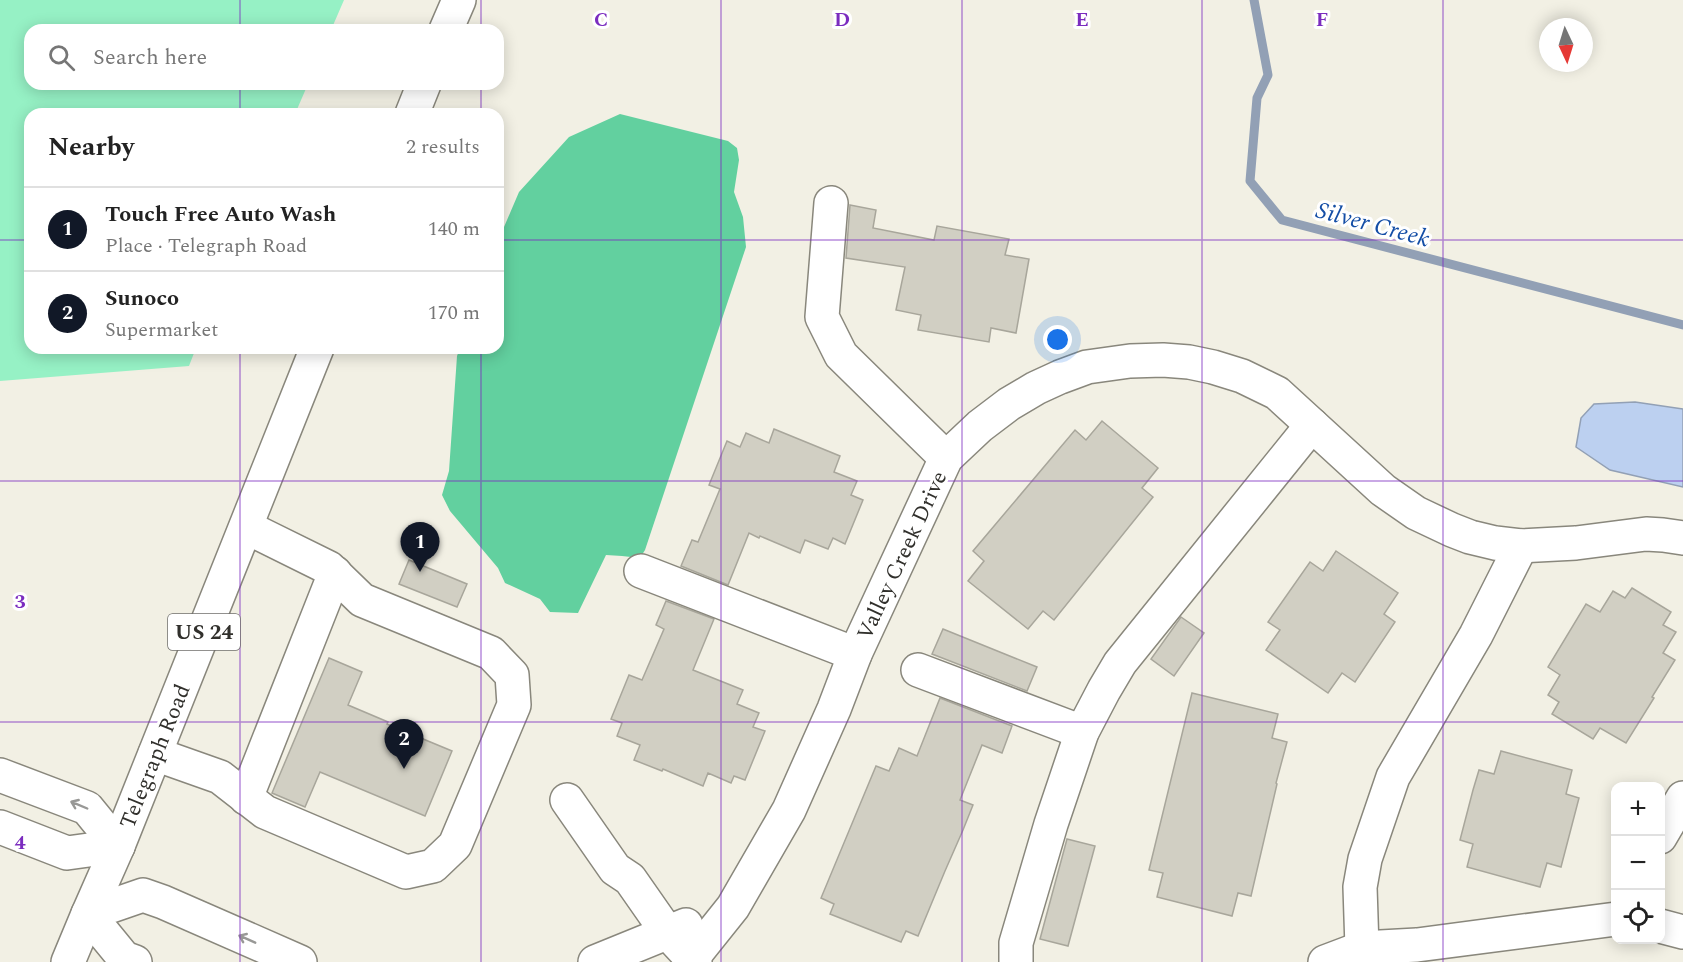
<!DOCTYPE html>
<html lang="en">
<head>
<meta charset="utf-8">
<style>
	:root { --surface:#fff; --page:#f6f6f6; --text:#222; --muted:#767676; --line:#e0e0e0; --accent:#111827 }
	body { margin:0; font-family:Spectral,serif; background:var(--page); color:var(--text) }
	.controls { position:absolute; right:18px; bottom:18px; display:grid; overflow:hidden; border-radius:12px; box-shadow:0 3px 15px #0003 }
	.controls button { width:54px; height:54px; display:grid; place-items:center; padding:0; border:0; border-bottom:2px solid var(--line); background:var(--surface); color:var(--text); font:30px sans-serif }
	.compass { position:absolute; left:1539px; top:18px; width:54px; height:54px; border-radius:50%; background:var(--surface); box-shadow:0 3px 15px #0003; rotate:176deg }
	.you { position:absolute; left:1058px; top:340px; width:21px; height:21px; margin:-15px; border:4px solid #fff; border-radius:50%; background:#1a73e8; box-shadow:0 0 0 9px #1a73e833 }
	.badge { display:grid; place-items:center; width:39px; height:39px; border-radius:50%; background:var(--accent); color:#fff; font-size:20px; font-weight:700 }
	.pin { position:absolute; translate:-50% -50px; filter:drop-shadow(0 2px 3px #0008) }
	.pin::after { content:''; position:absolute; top:32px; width:21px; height:18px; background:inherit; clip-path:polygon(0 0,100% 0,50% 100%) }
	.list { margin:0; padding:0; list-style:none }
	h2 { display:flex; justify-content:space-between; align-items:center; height:78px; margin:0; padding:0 24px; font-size:26px }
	h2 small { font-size:20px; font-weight:400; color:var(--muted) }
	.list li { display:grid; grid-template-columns:39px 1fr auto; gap:18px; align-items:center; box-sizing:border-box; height:84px; padding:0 24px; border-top:2px solid var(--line) }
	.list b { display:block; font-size:22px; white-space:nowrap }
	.list p { margin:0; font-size:20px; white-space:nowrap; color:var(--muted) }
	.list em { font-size:20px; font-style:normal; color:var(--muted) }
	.icon { flex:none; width:33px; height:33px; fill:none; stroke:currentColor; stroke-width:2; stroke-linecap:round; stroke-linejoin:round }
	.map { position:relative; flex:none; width:1683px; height:962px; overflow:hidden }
	.search { position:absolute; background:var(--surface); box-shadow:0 3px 15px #0003; left:24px; top:24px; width:480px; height:66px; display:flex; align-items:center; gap:15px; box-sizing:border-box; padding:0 21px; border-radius:18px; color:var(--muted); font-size:22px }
	.panel { position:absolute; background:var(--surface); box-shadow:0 3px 15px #0003; left:24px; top:108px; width:480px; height:246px; border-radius:18px }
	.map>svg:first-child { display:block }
</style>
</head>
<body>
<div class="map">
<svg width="1683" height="962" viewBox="0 0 1683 962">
	<rect width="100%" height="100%" fill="#f2f0e4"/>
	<path fill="#96f1c5" d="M0,0H344L331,30H30V84H308L295,114H30V348H196L189,366L0,381Z"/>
	<path fill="#62d09f" d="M620,114L728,141L737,148L739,160L734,192L743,217L746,247L645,550L640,558L622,556L606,555L578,613L550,612L540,599L505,583L498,568L450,511L442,495L449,471L457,356L460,348H498V241L519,192L569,137Z"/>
	<path fill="#bcd0f0" stroke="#92a0b5" stroke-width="1.5" d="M1635,402L1683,409V487L1610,470L1576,447L1581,418L1594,404Z"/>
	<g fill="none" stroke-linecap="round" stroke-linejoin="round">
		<path stroke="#92a0b5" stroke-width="9" d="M1254,0L1268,75L1257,98L1250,181L1282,220L1683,325"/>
	</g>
	<g fill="#d1cfc3" stroke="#a8a69b" stroke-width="1.5">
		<path d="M850,205L876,210L873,228L934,240L937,226L1009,239L1005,255L1029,259L1016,333L991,328L989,342L918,330L921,315L896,310L905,267L846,258Z"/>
		<path d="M1102,421L1158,468L1142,488L1153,497L1054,620L1043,611L1028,629L968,581L984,561L973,551L1075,430L1086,440Z"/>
		<path d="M774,429L840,456L834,472L857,481L851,495L863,500L845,544L833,538L828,549L805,540L800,553L760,536L759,538L749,533L728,585L681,566L692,540L698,542L720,489L709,485L727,441L740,447L746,433L769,443Z"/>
		<path d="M1336,551L1398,593L1384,614L1395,622L1355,682L1342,673L1328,693L1266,650L1280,630L1268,622L1310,562L1323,571Z"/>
		<path d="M409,560L467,584L457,607L399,584Z"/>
		<path d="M1632,588L1671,612L1663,625L1676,632L1663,653L1675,660L1652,697L1654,698L1626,743L1600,728L1593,739L1552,714L1559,702L1548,695L1560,675L1548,667L1586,604L1600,612L1613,591L1625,598Z"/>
		<path d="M666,601L714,619L693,670L743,690L737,704L759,713L753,727L765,731L745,780L734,776L731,783L708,773L703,786L663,769L662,771L634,760L640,745L617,736L622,723L611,719L629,675L642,680L664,629L656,625Z"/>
		<path d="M1181,617L1204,633L1174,676L1151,659Z"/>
		<path d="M943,629L1037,667L1027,691L932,654Z"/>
		<path d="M329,658L362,672L348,705L388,722L387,724L452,751L425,816L320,772L305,807L272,793Z"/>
		<path d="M1192,693L1278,714L1272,738L1287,742L1276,783L1277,784L1251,896L1238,893L1232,916L1157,897L1163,873L1149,870Z"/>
		<path d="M940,698L1012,726L1002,753L982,745L960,800L973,805L963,830L945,871L918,936L906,931L901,942L830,914L834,904L821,898L876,766L889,771L899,748L917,756Z"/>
		<path d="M1501,751L1572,770L1566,794L1579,798L1561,867L1547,863L1540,887L1467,867L1473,844L1460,840L1473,790L1479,770L1494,774Z"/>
		<path d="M1067,839L1095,846L1068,946L1040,939Z"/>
	</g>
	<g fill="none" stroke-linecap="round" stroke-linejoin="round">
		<defs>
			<g id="minor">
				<path d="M831,203L822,317L841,355L946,458"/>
				<path d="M641,571L855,654"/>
				<path d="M918,670L1082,732"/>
				<path d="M155,754L220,777L265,812L406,872L433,866L455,845L514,705L512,675L491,653L362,600L329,568L246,527"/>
				<path d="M0,775L87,808L118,846"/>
				<path d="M246,798L335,573"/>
				<path d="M567,800L615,869L630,879L667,932L695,962"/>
				<path d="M0,827L67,853L118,846"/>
				<path d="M1660,837L1683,798"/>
				<path d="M1660,926L1683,932"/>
				<path d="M1362,948L1360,887L1365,859L1393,777L1476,635L1521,546"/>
				<path d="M135,962L124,958L88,914L143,895L163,902L300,962"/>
				<path d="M595,962L686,925"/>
				<path d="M689,962L733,907L789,810L834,709L855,654L946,458L980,426L1009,404L1036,388L1060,377L1087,367L1130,361L1163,360L1189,362L1213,367L1242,376L1277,393L1383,490L1416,513L1452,530L1470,537L1495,543L1521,546L1576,543L1646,534L1663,535L1683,538"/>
				<path d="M1016,962V943L1051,824L1082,732L1104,690L1120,663L1312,425"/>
				<path d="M1325,962L1362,948L1417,945L1616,919"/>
			</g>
			<g id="major">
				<path d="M446,30L459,0"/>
				<path d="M412,114L424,84"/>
				<path d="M68,962L88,914L118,846L317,348"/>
			</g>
		</defs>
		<use href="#minor" stroke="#89877c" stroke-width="36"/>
		<use href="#major" stroke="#89877c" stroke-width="36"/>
		<use href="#minor" stroke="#fff" stroke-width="33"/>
		<use href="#major" stroke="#fff" stroke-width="33"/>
	</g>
	<defs><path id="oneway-shaft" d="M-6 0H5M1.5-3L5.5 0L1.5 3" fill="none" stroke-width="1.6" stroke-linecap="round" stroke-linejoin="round" transform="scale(1.5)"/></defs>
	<g stroke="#989896">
		<use href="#oneway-shaft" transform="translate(79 805) rotate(-157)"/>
		<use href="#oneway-shaft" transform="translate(247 939) rotate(-156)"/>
	</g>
	<path fill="none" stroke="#7b2cbf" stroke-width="1.5" stroke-opacity="0.55" d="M240,0V30M481,0V30M721,0V962M962,0V962M1202,0V962M1443,0V962M240,84V114M481,84V114M0,240H30M498,240H1683M240,348V962M481,348V962M0,481H1683M0,722H1683"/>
	<g text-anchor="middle" stroke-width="6" stroke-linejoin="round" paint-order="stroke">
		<rect fill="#fff" stroke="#6f6e6b" stroke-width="1.5" x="168" y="614" width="72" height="36" rx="4.5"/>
		<g font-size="21" font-weight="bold" fill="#31302c">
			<text x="204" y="639">US 24</text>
		</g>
		<g font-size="22" fill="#31302c" stroke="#fff">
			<text transform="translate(901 555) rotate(-65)" y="8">Valley Creek Drive</text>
			<text transform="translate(154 756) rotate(-68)" y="8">Telegraph Road</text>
		</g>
		<g font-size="24" font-style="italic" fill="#144ea6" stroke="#fff">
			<text transform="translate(1373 224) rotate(15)" y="8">Silver Creek</text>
		</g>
	</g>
	<g font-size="20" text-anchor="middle" font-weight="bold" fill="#7b2cbf" stroke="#fff" stroke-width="6" stroke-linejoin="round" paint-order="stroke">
		<text x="601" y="26">C</text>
		<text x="842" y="26">D</text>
		<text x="1082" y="26">E</text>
		<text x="1322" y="26">F</text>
		<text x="20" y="608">3</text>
		<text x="20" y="849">4</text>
	</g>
</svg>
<div class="controls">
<button>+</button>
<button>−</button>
<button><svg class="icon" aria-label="locate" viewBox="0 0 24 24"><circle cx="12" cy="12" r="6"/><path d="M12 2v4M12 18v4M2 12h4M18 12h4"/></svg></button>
</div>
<svg class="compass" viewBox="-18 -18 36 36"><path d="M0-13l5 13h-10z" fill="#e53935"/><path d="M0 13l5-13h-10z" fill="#767676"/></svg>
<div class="you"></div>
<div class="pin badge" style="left:420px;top:572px">1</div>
<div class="pin badge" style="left:404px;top:769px">2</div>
<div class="search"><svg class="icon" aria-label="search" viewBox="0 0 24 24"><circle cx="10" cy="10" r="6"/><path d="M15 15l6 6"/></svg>Search here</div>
<section class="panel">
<h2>Nearby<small>2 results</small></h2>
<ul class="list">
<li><span class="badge">1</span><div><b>Touch Free Auto Wash</b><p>Place · Telegraph Road</p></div><em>140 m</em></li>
<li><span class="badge">2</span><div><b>Sunoco</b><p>Supermarket</p></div><em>170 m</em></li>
</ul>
</section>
</div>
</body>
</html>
